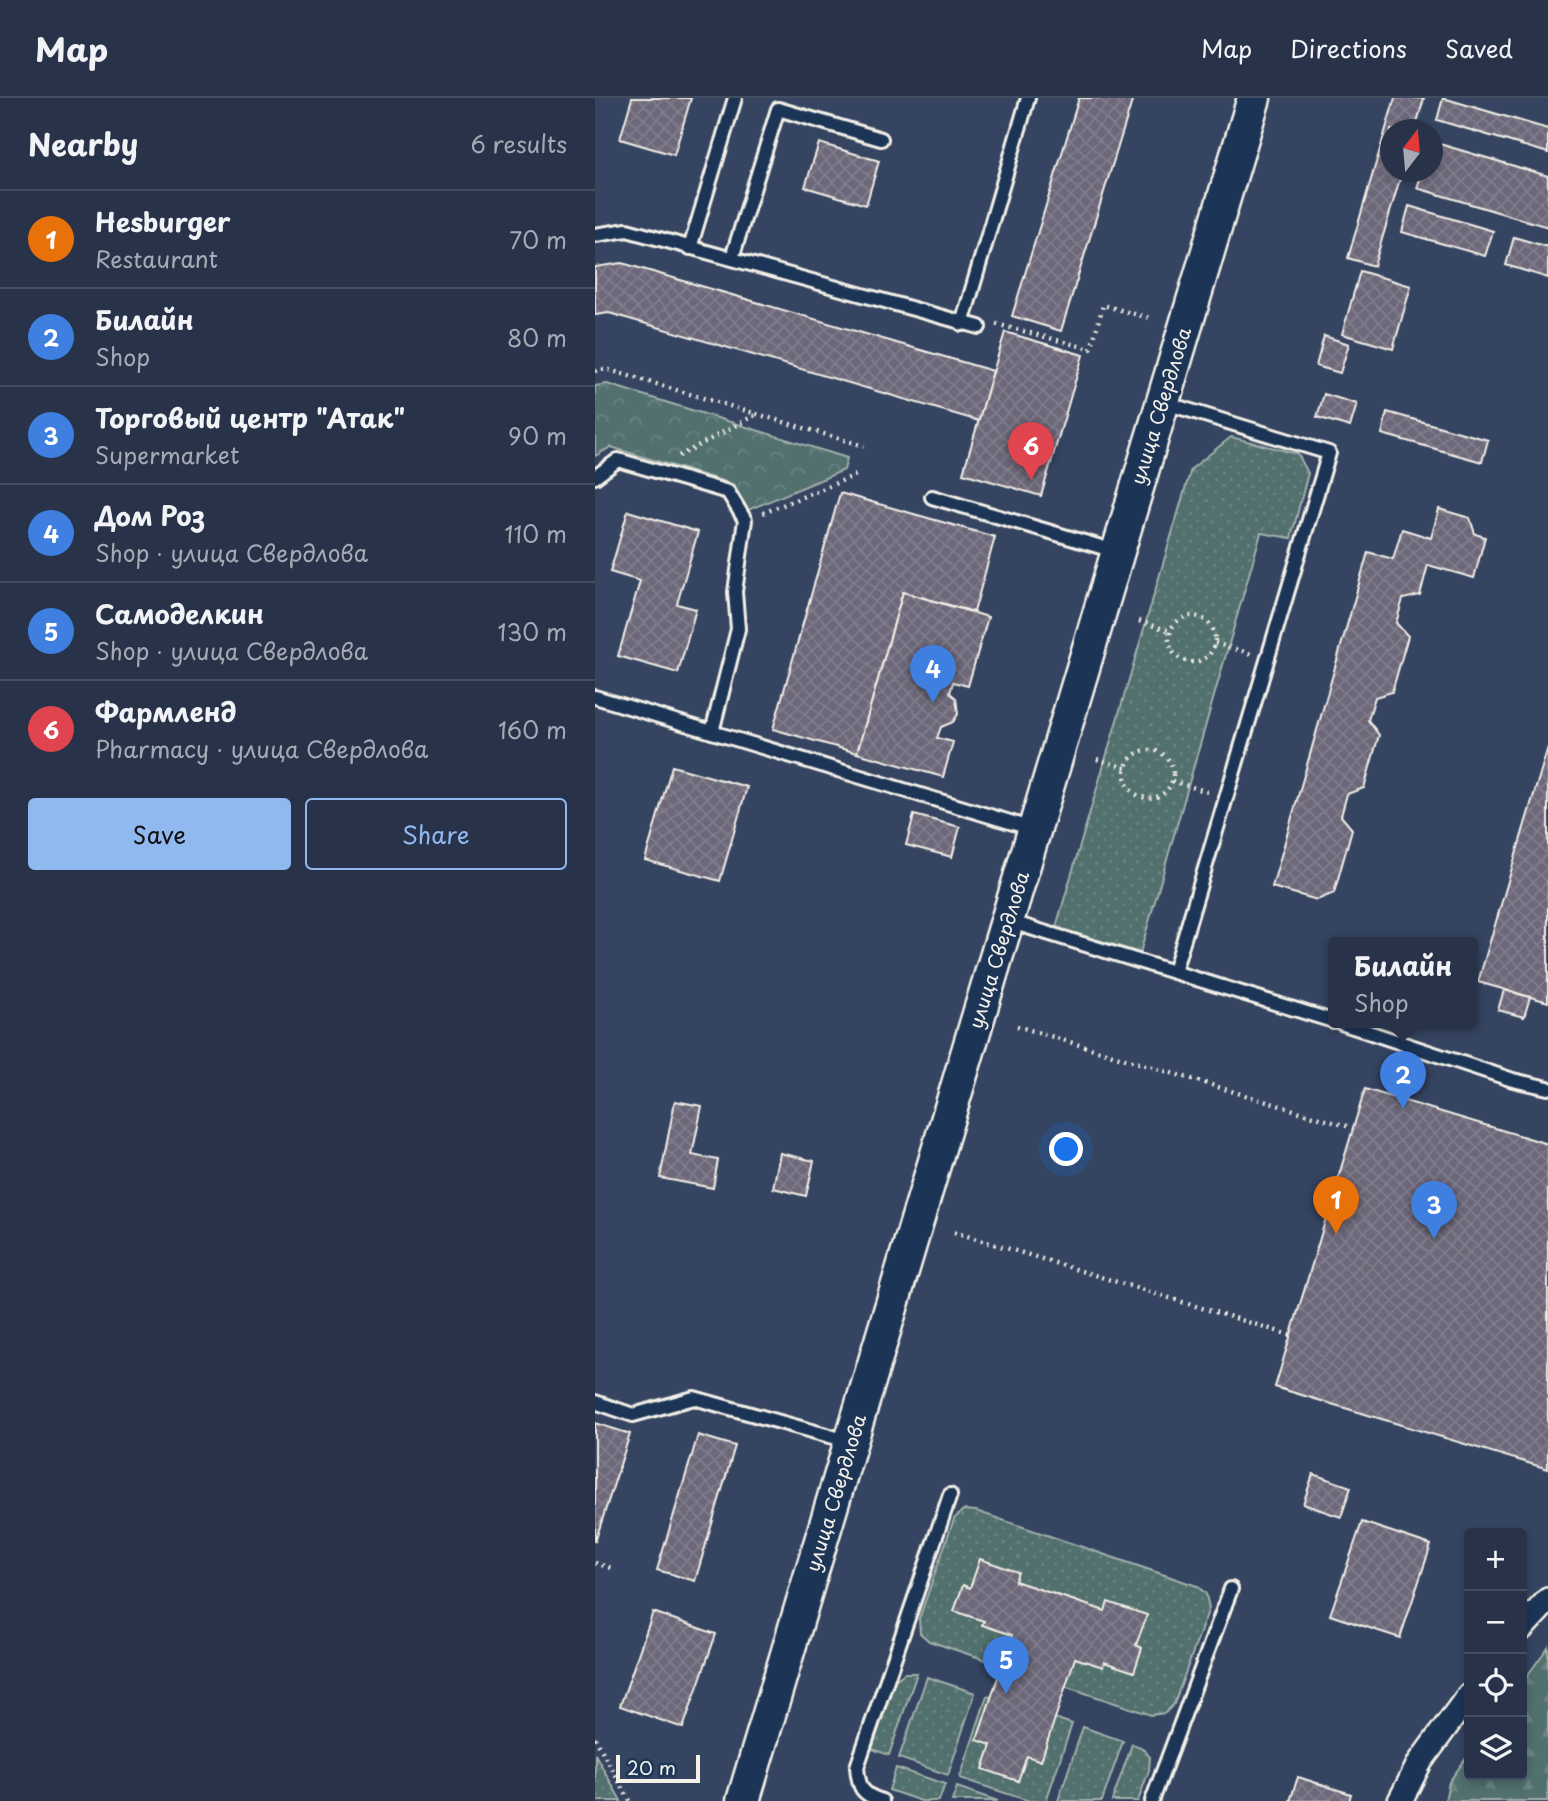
<!DOCTYPE html>
<html lang="en">
<head>
<meta charset="utf-8">
<style>
	:root { --surface:#283349; --page:#303b50; --text:#f1f3f6; --muted:#a5aab4; --line:#444e61; --accent:#90b9f0 }
	body { margin:0; font-family:"Playpen Sans",sans-serif; background:var(--page); color:var(--text) }
	.controls { position:absolute; right:21px; bottom:21px; display:grid; overflow:hidden; border-radius:7px; box-shadow:0 4px 10px #0003 }
	.controls button { width:63px; height:63px; display:grid; place-items:center; padding:0; border:0; border-bottom:2px solid var(--line); background:var(--surface); color:var(--text); font:35px sans-serif }
	.compass { position:absolute; left:785px; top:21px; width:63px; height:63px; border-radius:50%; background:var(--surface); box-shadow:0 4px 10px #0003; rotate:16deg }
	.scale { position:absolute; left:21px; bottom:18px; width:84px; box-sizing:border-box; padding-left:7px; border:4px solid #f4f1e8; border-top:0; font-size:19px; line-height:24px; white-space:nowrap; color:#f4f1e8; -webkit-text-stroke:5px #1d3557; paint-order:stroke }
	.you { position:absolute; left:472px; top:1052px; width:24px; height:24px; margin:-18px; border:5px solid #fff; border-radius:50%; background:#1a73e8; box-shadow:0 0 0 10px #1a73e833 }
	.badge { display:grid; place-items:center; width:46px; height:46px; border-radius:50%; background:var(--accent); color:#fff; font-size:23px; font-weight:700 }
	.pin { position:absolute; translate:-50% -58px; filter:drop-shadow(0 2px 4px #0008) }
	.pin::after { content:''; position:absolute; top:37px; width:24px; height:21px; background:inherit; clip-path:polygon(0 0,100% 0,50% 100%) }
	.popup { position:absolute; left:733px; top:839px; width:150px; height:91px; box-sizing:border-box; display:grid; place-content:center; border-radius:7px; background:var(--surface); filter:drop-shadow(0 2px 5px #0005); font-size:23px; white-space:nowrap; color:var(--muted) }
	.popup b { font-size:26px; color:var(--text) }
	.popup::after { content:''; position:absolute; left:50%; top:100%; margin-left:-14px; border:14px solid transparent; border-top-color:var(--surface) }
	.list { margin:0; padding:0; list-style:none }
	h2 { display:flex; justify-content:space-between; align-items:center; height:91px; margin:0; padding:0 28px; font-size:30px }
	h2 small { font-size:23px; font-weight:400; color:var(--muted) }
	.list li { display:grid; grid-template-columns:46px 1fr auto; gap:21px; align-items:center; box-sizing:border-box; height:98px; padding:0 28px; border-top:2px solid var(--line) }
	.list b { display:block; font-size:26px; white-space:nowrap }
	.list p { margin:0; font-size:23px; white-space:nowrap; color:var(--muted) }
	.list em { font-size:23px; font-style:normal; color:var(--muted) }
	.actions { display:flex; gap:14px; padding:21px 28px }
	.actions a { flex:1; padding:16px 0; border:2px solid var(--accent); border-radius:7px; text-align:center; font-size:24px; color:var(--accent) }
	.actions .main { background:var(--accent); color:#111 }
	.icon { flex:none; width:38px; height:38px; fill:none; stroke:currentColor; stroke-width:2; stroke-linecap:round; stroke-linejoin:round }
	.map { position:relative; flex:none; width:953px; height:1703px; overflow:hidden }
	header { display:flex; align-items:center; gap:42px; box-sizing:border-box; height:98px; padding:0 35px; background:var(--surface); border-bottom:2px solid var(--line) }
	header strong { font-size:33px }
	nav { display:flex; gap:38px; margin-inline-start:auto; font-size:24px }
	main { display:flex }
	aside { flex:1; background:var(--surface) }
	.map>svg:first-child { display:block }
</style>
</head>
<body>
<header>
<strong>Map</strong>
<nav><a>Map</a><a>Directions</a><a>Saved</a></nav>
</header>
<main>
<aside>
<h2>Nearby<small>6 results</small></h2>
<ul class="list">
<li><span class="badge" style="background:#e8710a">1</span><div><b>Hesburger</b><p>Restaurant</p></div><em>70 m</em></li>
<li><span class="badge" style="background:#3f7fe0">2</span><div><b>Билайн</b><p>Shop</p></div><em>80 m</em></li>
<li><span class="badge" style="background:#3f7fe0">3</span><div><b>Торговый центр &quot;Атак&quot;</b><p>Supermarket</p></div><em>90 m</em></li>
<li><span class="badge" style="background:#3f7fe0">4</span><div><b>Дом Роз</b><p>Shop · улица Свердлова</p></div><em>110 m</em></li>
<li><span class="badge" style="background:#3f7fe0">5</span><div><b>Самоделкин</b><p>Shop · улица Свердлова</p></div><em>130 m</em></li>
<li><span class="badge" style="background:#e0444e">6</span><div><b>Фармленд</b><p>Pharmacy · улица Свердлова</p></div><em>160 m</em></li>
</ul>
<div class="actions"><a class="main">Save</a><a>Share</a></div>
</aside>
<div class="map">
<svg width="953" height="1703" viewBox="0 0 953 1703">
	<defs>
		<pattern id="grass-dots" width="8" height="8" patternUnits="userSpaceOnUse" patternTransform="scale(1.75)"><rect width="8" height="8" fill="#516f6e"/><path d="M2 2h.1M6 6h.1" fill="none" stroke="#6b8483" stroke-width="1.8" stroke-linecap="round"/></pattern>
		<pattern id="forest-firs" width="22" height="20" patternUnits="userSpaceOnUse" patternTransform="scale(1.75)"><rect width="22" height="20" fill="#516f6e"/><path d="M5 1l3.5 6h-7zM16 11l3.5 6h-7z" fill="#6b8483"/></pattern>
		<pattern id="park-crowns" width="20" height="18" patternUnits="userSpaceOnUse" patternTransform="scale(1.75)"><rect width="20" height="18" fill="#516f6e"/><path d="M2 6a3 3 0 1 1 6 0M12 15a3 3 0 1 1 6 0" fill="none" stroke="#6b8483"/></pattern>
		<pattern id="building-cross-hatch" width="8" height="8" patternUnits="userSpaceOnUse" patternTransform="scale(1.75)"><rect width="8" height="8" fill="#6c6779"/><path d="M0 0l8 8M0 8l8-8" fill="none" stroke="#827d8c"/></pattern>
	</defs>
	<rect width="100%" height="100%" fill="#354461"/>
	<filter id="ink" filterUnits="userSpaceOnUse"><feTurbulence type="fractalNoise" baseFrequency=".0143" numOctaves="2"/><feDisplacementMap in="SourceGraphic" scale="14" xChannelSelector="R" yChannelSelector="G"/><feConvolveMatrix kernelMatrix="1 2 1 2 8 2 1 2 1" color-interpolation-filters="sRGB"/></filter>
	<g filter="url(#ink)">
		<g fill="url(#grass-dots)" stroke="#a2b0ab" stroke-width="2">
			<path d="M636,339L703,356L713,375L696,440L666,435L545,855L461,829L596,371Z"/>
			<path d="M368,1412L381,1413L602,1488L611,1496L614,1510L579,1606L570,1615L556,1617L334,1543L325,1535L324,1521L359,1421Z"/>
			<path d="M310,1575H322L294,1657L277,1651L300,1582Z"/>
			<path d="M332,1579L380,1595L353,1677L304,1660Z"/>
			<path d="M392,1598L477,1626L451,1703H434L365,1680Z"/>
			<path d="M488,1629L528,1643L507,1703H463Z"/>
			<path d="M537,1646L546,1649L555,1659L554,1672L543,1703H517Z"/>
			<path d="M0,1656L26,1703H0Z"/>
			<path d="M301,1670L350,1686L344,1703H326L294,1692Z"/>
			<path d="M362,1689L403,1703H357Z"/>
		</g>
		<path fill="url(#forest-firs)" stroke="#a2b0ab" stroke-width="2" d="M953,1549V1703H850L854,1684L874,1656V1677H927V1585Z"/>
		<path fill="url(#park-crowns)" stroke="#a2b0ab" stroke-width="2" d="M12,286L252,360L249,372L153,412L138,386L16,349L0,358V288Z"/>
		<g fill="url(#building-cross-hatch)" stroke="#f4f1e8" stroke-width="2">
			<path d="M37,0H96L79,57L25,41Z"/>
			<path d="M484,0H538L466,233L417,218Z"/>
			<path d="M800,0H829L820,32H796V74H807L779,168L753,160Z"/>
			<path d="M848,0L953,31V55L842,22Z"/>
			<path d="M838,44L953,78V129L822,90L827,74H838Z"/>
			<path d="M224,45L284,63L271,107L210,89Z"/>
			<path d="M814,108L898,133L890,158L807,134Z"/>
			<path d="M919,139L953,149V180L911,167Z"/>
			<path d="M27,165L398,273L384,323L14,215L0,217V169Z"/>
			<path d="M765,173L816,188L798,251L747,236Z"/>
			<path d="M410,234L488,257L446,398L368,375Z"/>
			<path d="M729,238L754,246L745,275L721,268Z"/>
			<path d="M729,296L762,306L755,329L722,319Z"/>
			<path d="M792,314L893,342L887,364L787,336Z"/>
			<path d="M245,395L400,439L379,514L308,494L262,655L178,631Z"/>
			<path d="M844,411L875,420L880,436L890,439L879,480L833,467L825,497L808,501L801,525L813,538L797,594L780,599L773,622L784,637L769,690L752,696L746,718L757,731L739,795L722,802L677,789L773,454L798,461L807,431L836,440Z"/>
			<path d="M33,413L103,434L82,506L101,511L83,575L23,558L45,483L15,474Z"/>
			<path d="M308,494L393,519L373,588L358,584L355,595L361,600L363,616L358,624L346,629L342,640L358,644L348,679L262,655Z"/>
			<path d="M953,649V904L883,884Z"/>
			<path d="M77,668L152,689L125,783L50,762Z"/>
			<path d="M319,717L365,729L357,759L311,747Z"/>
			<path d="M909,892L935,899L929,919L903,912Z"/>
			<path d="M770,991L953,1046V1371L680,1289Z"/>
			<path d="M80,1003L107,1008L97,1057L123,1062L118,1090L65,1080Z"/>
			<path d="M185,1055L219,1063L211,1098L178,1090Z"/>
			<path d="M0,1325L35,1336L0,1444Z"/>
			<path d="M103,1337L140,1348L100,1483L62,1472Z"/>
			<path d="M718,1376L756,1389L746,1419L708,1406Z"/>
			<path d="M767,1424L836,1447L805,1540L735,1517Z"/>
			<path d="M385,1461L423,1474L420,1483L510,1513L513,1504L552,1517L541,1547L547,1550L539,1574L509,1564L508,1569L480,1560L446,1663L432,1658L423,1683L388,1671L396,1647L382,1642L417,1537L387,1527L389,1523L359,1513L368,1487L375,1490Z"/>
			<path d="M58,1514L121,1536L88,1630L25,1608Z"/>
			<path d="M703,1679L756,1696L754,1703H695Z"/>
		</g>
		<g fill="none" stroke-linecap="round" stroke-linejoin="round">
			<defs>
				<g id="service">
					<path d="M0,137L32,132L384,229"/>
					<path d="M95,150L140,0"/>
					<path d="M137,160L183,11L286,41"/>
					<path d="M367,226L433,0"/>
					<path d="M567,304L734,355L579,874"/>
					<path d="M0,379L23,362L133,394L150,422L140,494L143,531L117,634L0,599"/>
					<path d="M337,399L523,454"/>
					<path d="M117,634L438,731"/>
					<path d="M413,823L738,923"/>
					<path d="M746,925L918,982L953,990"/>
					<path d="M0,1304L38,1317L99,1300L256,1344"/>
					<path d="M287,1703C266,1696 264,1690 262,1669L355,1397"/>
					<path d="M557,1703L636,1491"/>
				</g>
				<g id="minor">
					<path d="M927,1530L953,1502"/>
					<path d="M805,1703L825,1664L874,1597"/>
				</g>
				<path id="secondary" d="M148,1703L659,0"/>
			</defs>
			<use href="#service" stroke="#f4f1e8" stroke-width="18"/>
			<use href="#minor" stroke="#f4f1e8" stroke-width="28"/>
			<use href="#secondary" stroke="#f4f1e8" stroke-width="37"/>
			<g stroke="#f4f1e8" stroke-width="4.5" stroke-dasharray="2 5" stroke-linecap="butt">
				<path d="M401,226L496,251L508,207L554,220"/>
				<path d="M0,273L11,271L269,348"/>
				<path d="M84,358L162,316"/>
				<path d="M168,415L261,377"/>
				<circle cx="597" cy="541" r="23"/>
				<path d="M544,523L575,533"/>
				<path d="M620,545L656,556"/>
				<circle cx="554" cy="676" r="24"/>
				<path d="M502,661L531,670"/>
				<path d="M577,683L613,694"/>
				<path d="M422,928L758,1030"/>
				<path d="M359,1134L695,1237"/>
				<path d="M0,1465L16,1470"/>
				<path d="M0,1640L35,1703"/>
			</g>
			<use href="#service" stroke="#1d3557" stroke-width="12"/>
			<use href="#minor" stroke="#1d3557" stroke-width="23"/>
			<use href="#secondary" stroke="#1d3557" stroke-width="32"/>
		</g>
	</g>
	<g text-anchor="middle" stroke-width="7" stroke-linejoin="round" paint-order="stroke">
		<g font-size="19" fill="#f4f1e8" stroke="#1d3557">
			<text transform="translate(566 308) rotate(-73)" y="7">улица Свердлова</text>
			<text transform="translate(404 852) rotate(-73)" y="7">улица Свердлова</text>
			<text transform="translate(241 1395) rotate(-73)" y="7">улица Свердлова</text>
		</g>
	</g>
</svg>
<div class="controls">
<button>+</button>
<button>−</button>
<button><svg class="icon" aria-label="locate" viewBox="0 0 24 24"><circle cx="12" cy="12" r="6"/><path d="M12 2v4M12 18v4M2 12h4M18 12h4"/></svg></button>
<button><svg class="icon" aria-label="layers" viewBox="0 0 24 24"><path d="M12 4l9 5-9 5-9-5zM3 14l9 5 9-5"/></svg></button>
</div>
<svg class="compass" viewBox="-18 -18 36 36"><path d="M0-13l5 13h-10z" fill="#e53935"/><path d="M0 13l5-13h-10z" fill="#a5aab4"/></svg>
<div class="scale">20 m</div>
<div class="you"></div>
<div class="pin badge" style="left:741px;top:1136px;background:#e8710a">1</div>
<div class="pin badge" style="left:808px;top:1011px;background:#3f7fe0">2</div>
<div class="popup"><b>Билайн</b>Shop</div>
<div class="pin badge" style="left:839px;top:1141px;background:#3f7fe0">3</div>
<div class="pin badge" style="left:338px;top:605px;background:#3f7fe0">4</div>
<div class="pin badge" style="left:411px;top:1596px;background:#3f7fe0">5</div>
<div class="pin badge" style="left:436px;top:382px;background:#e0444e">6</div>
</div>
</main>
</body>
</html>
